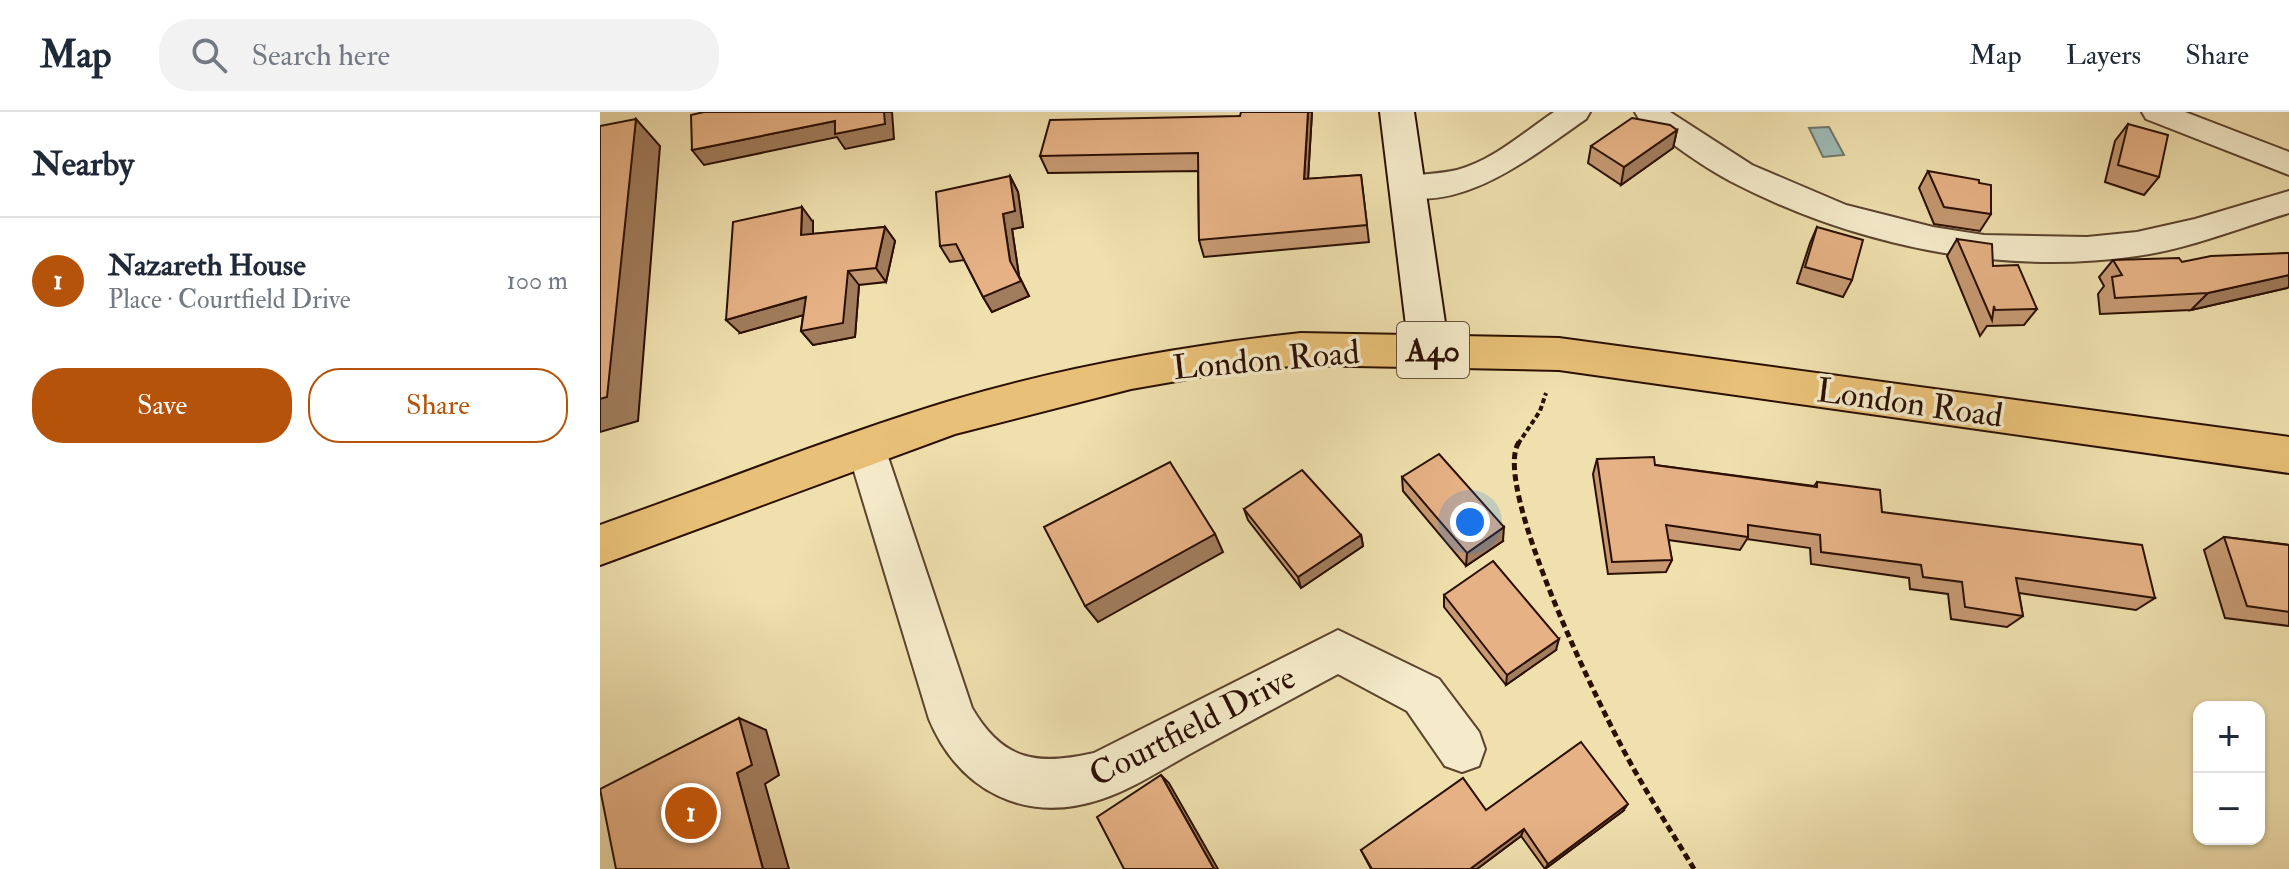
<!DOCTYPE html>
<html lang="en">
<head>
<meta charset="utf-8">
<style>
	:root { --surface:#fff; --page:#f2f2f3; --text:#1f2937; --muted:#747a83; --line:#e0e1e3; --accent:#b45309 }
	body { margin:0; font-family:"IM FELL Double Pica",serif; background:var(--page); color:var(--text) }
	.controls { position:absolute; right:24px; bottom:24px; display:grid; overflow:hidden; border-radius:16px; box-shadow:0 2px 6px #0004 }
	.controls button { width:72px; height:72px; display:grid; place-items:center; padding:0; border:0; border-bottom:2px solid var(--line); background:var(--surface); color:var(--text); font:40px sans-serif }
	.you { position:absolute; left:870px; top:410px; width:28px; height:28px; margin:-20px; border:6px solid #fff; border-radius:50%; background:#1a73e8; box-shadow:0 0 0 12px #1a73e833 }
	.badge { display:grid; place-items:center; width:52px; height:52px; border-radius:50%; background:var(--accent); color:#fff; font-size:26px; font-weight:700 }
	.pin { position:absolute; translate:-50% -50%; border:4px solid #fff; box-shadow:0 2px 8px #0006 }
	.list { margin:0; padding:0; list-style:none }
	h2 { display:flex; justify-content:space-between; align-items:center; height:104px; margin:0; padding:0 32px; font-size:34px }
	h2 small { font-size:26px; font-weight:400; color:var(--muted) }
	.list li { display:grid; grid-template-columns:52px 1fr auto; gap:24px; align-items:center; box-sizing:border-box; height:128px; padding:0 32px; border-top:2px solid var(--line) }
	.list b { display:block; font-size:30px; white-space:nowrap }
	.list p { margin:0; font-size:26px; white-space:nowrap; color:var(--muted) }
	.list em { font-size:26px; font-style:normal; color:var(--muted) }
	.actions { display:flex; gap:16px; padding:24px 32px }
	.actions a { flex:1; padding:18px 0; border:2px solid var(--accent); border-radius:32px; text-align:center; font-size:28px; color:var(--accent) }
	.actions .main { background:var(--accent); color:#fff }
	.icon { flex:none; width:44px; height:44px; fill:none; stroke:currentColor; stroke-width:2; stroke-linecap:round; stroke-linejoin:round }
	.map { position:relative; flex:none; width:1689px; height:757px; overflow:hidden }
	header { display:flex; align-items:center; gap:48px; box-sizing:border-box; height:112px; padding:0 40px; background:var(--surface); border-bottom:2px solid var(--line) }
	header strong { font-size:38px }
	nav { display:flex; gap:44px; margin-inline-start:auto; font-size:28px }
	.search { width:560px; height:72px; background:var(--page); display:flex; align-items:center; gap:20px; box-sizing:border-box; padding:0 28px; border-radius:32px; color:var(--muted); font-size:30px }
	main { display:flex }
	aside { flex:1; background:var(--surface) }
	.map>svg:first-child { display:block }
</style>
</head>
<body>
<header>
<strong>Map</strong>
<div class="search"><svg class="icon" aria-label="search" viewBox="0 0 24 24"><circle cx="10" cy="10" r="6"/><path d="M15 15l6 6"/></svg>Search here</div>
<nav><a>Map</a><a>Layers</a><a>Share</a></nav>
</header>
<main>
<aside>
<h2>Nearby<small></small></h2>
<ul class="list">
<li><span class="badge">1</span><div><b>Nazareth House</b><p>Place · Courtfield Drive</p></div><em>100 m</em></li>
</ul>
<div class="actions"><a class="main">Save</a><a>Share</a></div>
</aside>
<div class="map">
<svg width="1689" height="757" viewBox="0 0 1689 757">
	<rect width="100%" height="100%" fill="#efe0ae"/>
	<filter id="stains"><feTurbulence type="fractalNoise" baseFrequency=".0025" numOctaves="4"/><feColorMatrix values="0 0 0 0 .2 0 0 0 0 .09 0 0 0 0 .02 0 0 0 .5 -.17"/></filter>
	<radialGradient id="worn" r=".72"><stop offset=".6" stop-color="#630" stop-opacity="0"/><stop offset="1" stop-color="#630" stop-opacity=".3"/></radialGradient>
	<path fill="#9ebab5" stroke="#70766d" stroke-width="2" d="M1229,15L1244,43L1223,45L1209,16Z"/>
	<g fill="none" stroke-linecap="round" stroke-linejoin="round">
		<defs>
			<g id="street">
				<path d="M954,0H990L986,7C935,42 863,102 796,83L791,75L796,67C816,61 837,63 857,58C894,48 924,20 954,0Z"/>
				<path d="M1035,0H1070L1152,53L1246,93L1333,115L1384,123L1487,125L1537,120L1595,107L1689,79V101C1639,116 1589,137 1537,144C1398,164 1253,133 1130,69C1098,52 1069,29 1039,7Z"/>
				<path d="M1542,0H1585L1689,40V63L1546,7Z"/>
				<path d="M266,320L280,325L285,336L372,596C403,649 437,654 494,641L738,518L839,567L879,620L885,637L879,654L862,660L845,654L807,599L738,562C692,587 645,612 599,637C567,654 535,676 502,687C425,713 359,679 329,607L247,336L252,325Z"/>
			</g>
			<path id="secondary" d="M780,0H814L849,238L843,249L829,254L815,249L809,238Z"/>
			<path id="highway" d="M701,221L959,226L1689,325V361L959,258L701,253L617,262L531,277L355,322L0,453V413C116,372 232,325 350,289C464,255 583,234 701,221Z"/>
		</defs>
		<use href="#street" stroke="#5b432d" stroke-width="4"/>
		<use href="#secondary" stroke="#2a0f02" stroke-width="4"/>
		<use href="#highway" stroke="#2a0f02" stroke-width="4"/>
		<path stroke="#2a0f02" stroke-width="4" stroke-dasharray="5 3" stroke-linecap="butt" d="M918,332L940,299L946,281"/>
		<path stroke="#2a0f02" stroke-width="5" stroke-dasharray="7 4" stroke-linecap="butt" d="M919,330C890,373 1004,604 1031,652C1051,688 1073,722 1094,757"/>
		<use href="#street" fill="#f5ebca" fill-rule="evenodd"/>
		<use href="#secondary" fill="#f5ebca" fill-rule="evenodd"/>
		<use href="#highway" fill="#e8c077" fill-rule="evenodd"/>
	</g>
	<g fill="#c69972" stroke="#2a0f02" stroke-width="2">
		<path d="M712,0L708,67L761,63L769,130L604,145L599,128L598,59L448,61L440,44L640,4Z"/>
		<path d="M1528,12L1559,65L1544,83L1505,70L1515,29Z"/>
		<path d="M1077,18L1073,36L1021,73L988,51L991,34Z"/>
		<path d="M1328,59L1391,102L1380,119L1334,112L1319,76Z"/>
		<path d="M410,64L418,80L423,115L412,117L419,164L429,184L392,200L383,185L364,148L350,150L340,134Z"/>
		<path d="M213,110V122L285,115L295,129L286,170L259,173L255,225L213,233L201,219L203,203L140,221Z"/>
		<path d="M1217,115L1252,168L1243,185L1197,171L1210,131Z"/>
		<path d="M1357,127L1393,154L1437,197L1424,213L1387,214L1380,224L1347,144Z"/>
		<path d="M1689,141V175L1687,176L1591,198L1500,202L1498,182L1504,174L1499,165L1513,148L1582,150Z"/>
		<path d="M997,347L1055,353L1214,374L1217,370L1282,400L1555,486L1536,498L1419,481L1423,504L1407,515L1351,507L1348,482L1310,477L1309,466L1211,452L1210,436L1147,427L1140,438L1068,428L1072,448L1066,460L1008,462L993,362Z"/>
		<path d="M802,365L903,429L866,454L803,379Z"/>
		<path d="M644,397L761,423L763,434L701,476L648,408Z"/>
		<path d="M1624,425L1689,433V514L1625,506L1604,438Z"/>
		<path d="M844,483L956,538L906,573L844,495Z"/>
		<path d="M886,698L1023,699L945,757L921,724L877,757H771L761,738Z"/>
	</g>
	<g fill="#a17d5d" stroke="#2a0f02" stroke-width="2">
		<path d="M284,0H292L294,27L245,37L237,25L104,53L92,38L235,9Z"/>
		<path d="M708,0H712L707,84L704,67Z"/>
		<path d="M36,7L60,34L38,309L0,320V287Z"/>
		<path d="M1077,18L1073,36L1021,73L1024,55Z"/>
		<path d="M410,64L418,80L423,115L412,117L419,164L429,184L392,200L383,185L410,149L403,102Z"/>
		<path d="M202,95L213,110V138L201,123Z"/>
		<path d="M285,115L295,129L286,170L276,156Z"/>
		<path d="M248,159L259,173L255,225L213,233L201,219Z"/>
		<path d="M1689,163V175L1687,176L1591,198L1608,181Z"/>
		<path d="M206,185L218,199L140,221L126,208Z"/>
		<path d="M904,415L903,429L866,454L867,441Z"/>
		<path d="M615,422L623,440L498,510L485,494Z"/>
		<path d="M761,423L763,434L701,476L698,465Z"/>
		<path d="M959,527L956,538L906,573L907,563Z"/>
		<path d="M139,606L166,618L179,663L165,672L189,757H163L137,661Z"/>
		<path d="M561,663L569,671L618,757H614Z"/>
		<path d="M1028,692L1023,699L945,757L948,752Z"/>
		<path d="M924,717L921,724L877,757H870Z"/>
	</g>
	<g fill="#e6b285" stroke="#2a0f02" stroke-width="2">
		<path d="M104,0H284L285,12L235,22V9L92,38L91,3Z"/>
		<path d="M641,0H708L704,67L761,63L767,113L599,128L598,41L440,44L450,8L640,4Z"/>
		<path d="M1032,6L1070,13L1077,18L1024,55L991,34Z"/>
		<path d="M36,7L7,285L0,287V14Z"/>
		<path d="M1528,12L1568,23L1559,65L1518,53Z"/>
		<path d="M1328,59L1379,68V71L1391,73V102L1344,95Z"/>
		<path d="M410,64L415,99L403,102L410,149L421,169L383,185L356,132L340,134L336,80Z"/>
		<path d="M202,95L201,123L285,115L276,156L248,159L243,211L201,219L206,185L126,208L133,110Z"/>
		<path d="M1217,115L1263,128L1252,168L1205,155Z"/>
		<path d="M1357,127L1392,132L1393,154L1418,153L1437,197L1395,198L1394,194L1392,208Z"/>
		<path d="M1689,141V163L1608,181L1515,186L1512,165L1522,163L1513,148L1579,146L1582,150L1611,144Z"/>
		<path d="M839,342L904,415L867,441L802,365Z"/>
		<path d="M1054,345L1055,353L1217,375V370L1280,378L1282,400L1542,433L1555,486L1416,466L1423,504L1365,495L1362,470L1323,465L1321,453L1221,440L1220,423L1148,413V425L1066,413L1072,448L1012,450L997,347Z"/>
		<path d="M570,350L615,422L485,494L444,415Z"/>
		<path d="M702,358L761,423L698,465L644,397Z"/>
		<path d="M1624,425L1689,433V500L1647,494Z"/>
		<path d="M893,449L959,527L907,563L844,483Z"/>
		<path d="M139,606L152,653L137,661L163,757H16L0,677Z"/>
		<path d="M981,630L1028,692L948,752L924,717L870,757H772L761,738L863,666L886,698Z"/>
		<path d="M561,663L614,757H524L497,705Z"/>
	</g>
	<g text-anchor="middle" stroke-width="7" stroke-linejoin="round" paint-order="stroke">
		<rect fill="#f5ebca" stroke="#67513e" stroke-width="2" x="797" y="210" width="72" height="56" rx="6"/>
		<g font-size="32" font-weight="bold" fill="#2a0f02">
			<text x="833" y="249">A40</text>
		</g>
		<g font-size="34" fill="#2a0f02" stroke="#f5ebca">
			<text transform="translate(666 247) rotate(-5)" y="12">London Road</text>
			<text transform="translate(1310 290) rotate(8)" y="12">London Road</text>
			<text transform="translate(592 613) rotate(-27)" y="12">Courtfield Drive</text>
		</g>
	</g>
	<rect width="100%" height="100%" filter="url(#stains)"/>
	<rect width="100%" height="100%" fill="url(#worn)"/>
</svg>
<div class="controls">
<button>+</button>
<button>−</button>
</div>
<div class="you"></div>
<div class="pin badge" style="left:91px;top:701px">1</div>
</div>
</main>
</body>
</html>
